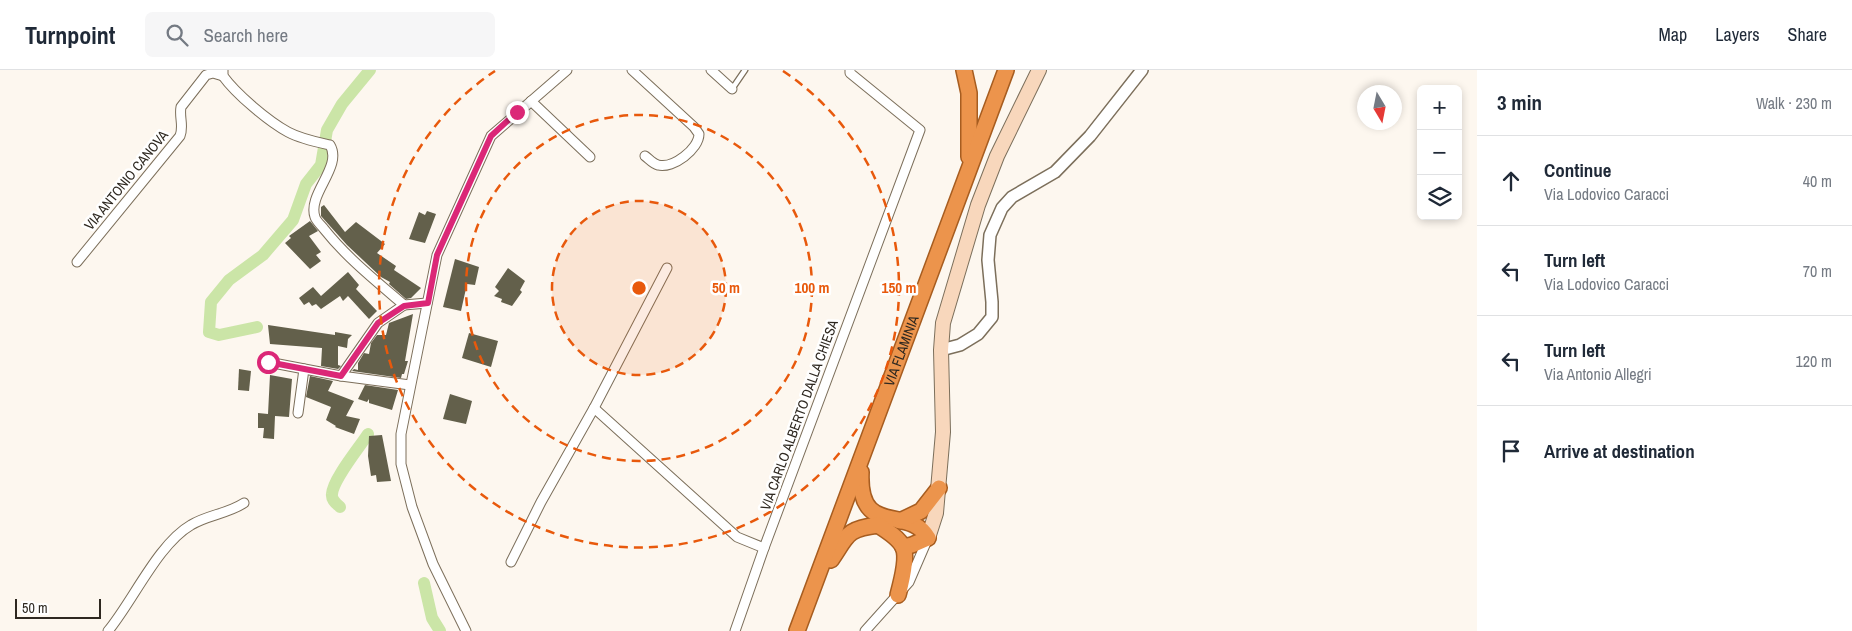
<!DOCTYPE html>
<html lang="en">
<head>
<meta charset="utf-8">
<style>
	:root { --surface:#fff; --page:#f6f6f7; --text:#1f2937; --muted:#747a83; --line:#e0e1e3 }
	body { margin:0; font-family:"Archivo Narrow",sans-serif; background:var(--page); color:var(--text) }
	.controls { position:absolute; right:15px; top:15px; display:grid; overflow:hidden; border-radius:8px; box-shadow:0 2px 8px #0003 }
	.controls button { width:45px; height:45px; display:grid; place-items:center; padding:0; border:0; border-bottom:1px solid var(--line); background:var(--surface); color:var(--text); font:25px sans-serif }
	.compass { position:absolute; left:1357px; top:15px; width:45px; height:45px; border-radius:50%; background:var(--surface); box-shadow:0 2px 8px #0003; rotate:170deg }
	.scale { position:absolute; left:15px; bottom:12px; width:86px; box-sizing:border-box; padding-left:5px; border:2px solid #2e2820; border-top:0; font-size:14px; line-height:18px; white-space:nowrap; color:#2e2820; -webkit-text-stroke:4px #fff; paint-order:stroke }
	.stop { position:absolute; width:15px; height:15px; margin:-11px; border:4px solid #db2777; border-radius:50%; background:#fff }
	.stop.end { background:#db2777; border-color:#fff; box-shadow:0 1px 5px #0008 }
	.list { margin:0; padding:0; list-style:none }
	h2 { display:flex; justify-content:space-between; align-items:center; height:65px; margin:0; padding:0 20px; font-size:21px }
	h2 small { font-size:16px; font-weight:400; color:var(--muted) }
	.list li { display:grid; grid-template-columns:32px 1fr auto; gap:15px; align-items:center; box-sizing:border-box; height:90px; padding:0 20px; border-top:1px solid var(--line) }
	.list b { display:block; font-size:19px; white-space:nowrap }
	.list p { margin:0; font-size:16px; white-space:nowrap; color:var(--muted) }
	.list em { font-size:16px; font-style:normal; color:var(--muted) }
	.icon { flex:none; width:28px; height:28px; fill:none; stroke:currentColor; stroke-width:2; stroke-linecap:round; stroke-linejoin:round }
	.map { position:relative; flex:none; width:1477px; height:561px; overflow:hidden }
	header { display:flex; align-items:center; gap:30px; box-sizing:border-box; height:70px; padding:0 25px; background:var(--surface); border-bottom:1px solid var(--line) }
	header strong { font-size:24px }
	nav { display:flex; gap:28px; margin-inline-start:auto; font-size:18px }
	.search { width:350px; height:45px; background:var(--page); display:flex; align-items:center; gap:12px; box-sizing:border-box; padding:0 18px; border-radius:8px; color:var(--muted); font-size:19px }
	main { display:flex }
	aside { flex:1; background:var(--surface) }
	.map>svg:first-child { display:block }
</style>
</head>
<body>
<header>
<strong>Turnpoint</strong>
<div class="search"><svg class="icon" aria-label="search" viewBox="0 0 24 24"><circle cx="10" cy="10" r="6"/><path d="M15 15l6 6"/></svg>Search here</div>
<nav><a>Map</a><a>Layers</a><a>Share</a></nav>
</header>
<main>
<div class="map">
<svg width="1477" height="561" viewBox="0 0 1477 561">
	<rect width="100%" height="100%" fill="#fdf7ef"/>
	<g fill="none" stroke-linecap="round" stroke-linejoin="round">
		<g stroke="#cbe5a7" stroke-width="12">
			<path d="M257,257L219,265L209,262L211,232L229,210L263,185L293,150L306,114L321,95L327,60L342,34L370,0"/>
			<path d="M340,437C337,434 331,430 332,424C333,409 359,378 368,364"/>
			<path d="M424,513L432,548L440,561"/>
		</g>
	</g>
	<g fill="#63604b">
		<path d="M324,135L345,162L356,152L385,174L377,183L396,196L394,200L421,218L411,228L406,229L389,214L390,212L381,207L347,175L321,146V137Z"/>
		<path d="M427,141L436,144L425,173L409,169L419,142L425,145Z"/>
		<path d="M310,151L318,161L309,166L321,182L316,185L321,191L310,199L285,173L291,168L289,166Z"/>
		<path d="M455,189L479,197L475,215L467,214L461,241L443,237Z"/>
		<path d="M508,198L525,211L520,220L522,222L512,236L501,232L502,229L494,226L499,221L495,217Z"/>
		<path d="M348,202L359,215L356,219L377,241L369,249L348,226L343,231L340,226L321,239L316,234L312,236L309,232L304,235L299,228L313,217L321,226Z"/>
		<path d="M413,244L405,291H408L404,304H402L401,308L352,301L354,299L358,300V293L364,283L369,284L371,273L377,265H386L389,253Z"/>
		<path d="M268,255L335,265V262L352,265L348,269L347,278L338,276V295L341,296L338,299L321,296L322,278L270,274Z"/>
		<path d="M469,263L498,271L491,297L462,288Z"/>
		<path d="M239,299L251,301L249,321L238,320Z"/>
		<path d="M270,305L292,309L289,347L275,346L274,369L263,368L264,358H258V343L268,344Z"/>
		<path d="M310,306L333,311L328,321L354,331L346,346L360,349L354,364L335,357L336,356L326,350L331,337L306,327Z"/>
		<path d="M365,315L398,320L392,340L369,333V329L367,332L358,329Z"/>
		<path d="M450,324L472,331L466,354L443,349Z"/>
		<path d="M382,365L391,411L377,412L376,405L371,406L368,386L369,366Z"/>
	</g>
	<g fill="none" stroke-linecap="round" stroke-linejoin="round">
		<defs>
			<path id="service" d="M732,19L745,0"/>
			<g id="minor">
				<path d="M223,0V6C236,24 268,51 288,62C301,69 316,72 330,75C343,97 307,124 315,147C316,151 321,155 324,159C347,188 376,211 404,235L427,233"/>
				<path d="M632,0L694,57L699,64C699,79 673,99 658,95C653,94 649,89 645,86"/>
				<path d="M711,0L732,19"/>
				<path d="M531,31L590,87"/>
				<path d="M77,192L180,66C184,56 179,47 181,37L206,5L213,3L223,6"/>
				<path d="M268,292L341,306L410,315"/>
				<path d="M341,306L378,253L404,235"/>
				<path d="M594,338L737,467L764,478"/>
				<path d="M298,343L304,299"/>
				<path d="M511,492L541,432L594,338L667,198"/>
				<path d="M108,561C133,531 158,474 191,455C207,445 227,444 244,433"/>
				<path d="M466,561L433,494L412,437L401,394V364L437,185L491,66L567,0"/>
				<path d="M735,561L764,478L920,60L850,3V0"/>
				<path d="M865,561L909,512L928,468"/>
			</g>
			<path id="tertiary" d="M941,280L960,275L978,264L992,247V232L988,190L990,165L1002,138L1012,127L1055,102L1090,66L1142,0"/>
			<path id="secondary" d="M928,468L936,443L943,362L941,280L943,253L978,135L997,86L1039,0"/>
			<g id="trunk">
				<path d="M964,0L969,23V87"/>
				<path d="M861,402C858,469 909,434 928,468L912,475L903,477"/>
				<path d="M900,451L921,441L939,418"/>
				<path d="M831,490C848,465 846,459 878,455C886,460 899,468 903,477C908,487 901,514 898,525"/>
				<path id="s1" d="M797,561L1006,0"/>
			</g>
		</defs>
		<use href="#service" stroke="#7c6f5b" stroke-width="7"/>
		<use href="#minor" stroke="#7c6f5b" stroke-width="11"/>
		<use href="#tertiary" stroke="#7c6f5b" stroke-width="14"/>
		<use href="#secondary" stroke="#7c6f5b" stroke-width="16"/>
		<use href="#trunk" stroke="#a75d20" stroke-width="18"/>
		<use href="#service" stroke="#fff" stroke-width="4.5"/>
		<use href="#minor" stroke="#fff" stroke-width="9"/>
		<use href="#tertiary" stroke="#fff" stroke-width="11"/>
		<use href="#secondary" stroke="#f8d7bc" stroke-width="14"/>
		<use href="#trunk" stroke="#ec944c" stroke-width="15"/>
	</g>
	<g fill="none" stroke-linecap="round" stroke-linejoin="round">
		<path stroke="#db2777" stroke-width="6" d="M268,292L341,306L378,253L404,236L428,233L437,185L491,66L517,42"/>
	</g>
	<circle cx="639" cy="218" r="87" fill="#e8590c" fill-opacity=".12"/>
	<g fill="none" stroke="#e8590c" stroke-width="2.5" stroke-dasharray="9 6">
		<circle cx="639" cy="218" r="87"/>
		<circle cx="639" cy="218" r="173"/>
		<path d="M783 1A260 260 0 1 1 495 1"/>
	</g>
	<g text-anchor="middle" stroke-width="5" stroke-linejoin="round" paint-order="stroke">
		<g font-size="14" fill="#2e2820" stroke="#fff">
			<text transform="translate(126 110) rotate(-51)" y="5">VIA ANTONIO CANOVA</text>
			<text dy="5" stroke="none"><textPath href="#s1" startOffset="299">VIA FLAMINIA</textPath></text>
			<text transform="translate(799 345) rotate(-70)" y="5">VIA CARLO ALBERTO DALLA CHIESA</text>
		</g>
	</g>
	<circle cx="639" cy="218" r="8" fill="#e8590c" stroke="#fff" stroke-width="2.5"/>
	<g font-size="15" text-anchor="middle" font-weight="bold" fill="#e8590c" stroke="#fff" stroke-width="5" stroke-linejoin="round" paint-order="stroke">
		<text x="726" y="223">50 m</text>
		<text x="812" y="223">100 m</text>
		<text x="899" y="223">150 m</text>
	</g>
</svg>
<div class="controls">
<button>+</button>
<button>−</button>
<button><svg class="icon" aria-label="layers" viewBox="0 0 24 24"><path d="M12 4l9 5-9 5-9-5zM3 14l9 5 9-5"/></svg></button>
</div>
<svg class="compass" viewBox="-18 -18 36 36"><path d="M0-13l5 13h-10z" fill="#e53935"/><path d="M0 13l5-13h-10z" fill="#747a83"/></svg>
<div class="scale">50 m</div>
<div class="stop" style="left:268px;top:292px"></div>
<div class="stop end" style="left:517px;top:42px"></div>
</div>
<aside>
<h2>3 min<small>Walk · 230 m</small></h2>
<ul class="list">
<li><svg class="icon" aria-label="ahead" viewBox="0 0 24 24"><path d="M12 20V5M6 11l6-6 6 6"/></svg><div><b>Continue</b><p>Via Lodovico Caracci</p></div><em>40 m</em></li>
<li><svg class="icon" aria-label="left" viewBox="0 0 24 24"><path d="M17 20v-9H6M10 6l-5 5 5 5"/></svg><div><b>Turn left</b><p>Via Lodovico Caracci</p></div><em>70 m</em></li>
<li><svg class="icon" aria-label="left" viewBox="0 0 24 24"><path d="M17 20v-9H6M10 6l-5 5 5 5"/></svg><div><b>Turn left</b><p>Via Antonio Allegri</p></div><em>120 m</em></li>
<li><svg class="icon" aria-label="arrive" viewBox="0 0 24 24"><path d="M6 21V4h12l-3 4 3 4H6"/></svg><div><b>Arrive at destination</b></div></li>
</ul>
</aside>
</main>
</body>
</html>
